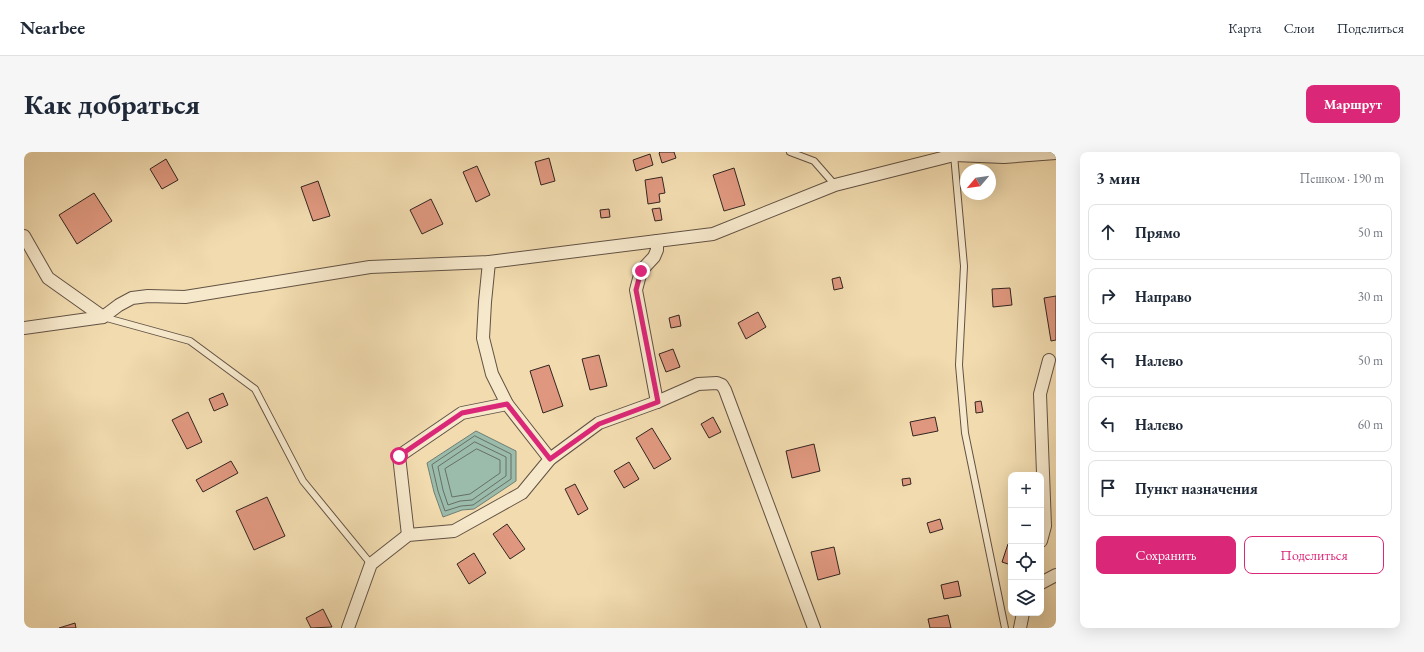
<!DOCTYPE html>
<html lang="ru">
<head>
<meta charset="utf-8">
<style>
	:root { --surface:#fff; --page:#f6f6f7; --text:#1f2937; --muted:#747a83; --line:#e0e1e3; --accent:#db2777 }
	body { margin:0; font-family:"EB Garamond",serif; background:var(--page); color:var(--text) }
	.controls { position:absolute; right:12px; bottom:12px; display:grid; overflow:hidden; border-radius:8px; box-shadow:0 4px 16px #0002 }
	.controls button { width:36px; height:36px; display:grid; place-items:center; padding:0; border:0; border-bottom:1px solid var(--line); background:var(--surface); color:var(--text); font:20px sans-serif }
	.compass { position:absolute; left:936px; top:12px; width:36px; height:36px; border-radius:50%; background:var(--surface); box-shadow:0 4px 16px #0002; rotate:241deg }
	.stop { position:absolute; width:12px; height:12px; margin:-9px; border:3px solid #db2777; border-radius:50%; background:#fff }
	.stop.end { background:#db2777; border-color:#fff; box-shadow:0 1px 4px #0008 }
	.list { margin:0; padding:0; list-style:none }
	h2 { display:flex; justify-content:space-between; align-items:center; height:52px; margin:0; padding:0 16px; font-size:17px }
	h2 small { font-size:13px; font-weight:400; color:var(--muted) }
	.list li { display:grid; grid-template-columns:26px 1fr auto; gap:12px; align-items:center; box-sizing:border-box; height:56px; margin:0 8px 8px; padding:0 8px; border:1px solid var(--line); border-radius:8px }
	.list b { display:block; font-size:15px; white-space:nowrap }
	.list em { font-size:13px; font-style:normal; color:var(--muted) }
	.actions { display:flex; gap:8px; padding:12px 16px }
	.actions a { flex:1; padding:9px 0; border:1px solid var(--accent); border-radius:8px; text-align:center; font-size:14px; color:var(--accent) }
	.actions .main { background:var(--accent); color:#fff }
	.icon { flex:none; width:22px; height:22px; fill:none; stroke:currentColor; stroke-width:2; stroke-linecap:round; stroke-linejoin:round }
	.map { position:relative; flex:none; width:1032px; height:476px; overflow:hidden; border-radius:8px }
	header { display:flex; align-items:center; gap:24px; box-sizing:border-box; height:56px; padding:0 20px; background:var(--surface); border-bottom:1px solid var(--line) }
	header strong { font-size:19px }
	nav { display:flex; gap:22px; margin-inline-start:auto; font-size:14px }
	.intro { display:flex; align-items:center; justify-content:space-between; box-sizing:border-box; height:96px; padding:0 24px }
	h1 { margin:0; font-size:28px }
	.button { padding:10px 18px; border-radius:8px; background:var(--accent); color:#fff; font-size:14px; font-weight:700 }
	main { display:flex; gap:24px; padding:0 24px }
	aside { flex:1; background:var(--surface); border-radius:8px; box-shadow:0 4px 16px #0002 }
	.map>svg:first-child { display:block }
</style>
</head>
<body>
<header>
<strong>Nearbee</strong>
<nav><a>Карта</a><a>Слои</a><a>Поделиться</a></nav>
</header>
<div class="intro"><h1>Как добраться</h1><a class="button">Маршрут</a></div>
<main>
<div class="map">
<svg width="1032" height="476" viewBox="0 0 1032 476">
	<rect width="100%" height="100%" fill="#f1dbaf"/>
	<filter id="stains"><feTurbulence type="fractalNoise" baseFrequency=".005" numOctaves="4"/><feColorMatrix values="0 0 0 0 .2 0 0 0 0 .09 0 0 0 0 .02 0 0 0 .5 -.17"/></filter>
	<radialGradient id="worn" r=".72"><stop offset=".6" stop-color="#630" stop-opacity="0"/><stop offset="1" stop-color="#630" stop-opacity=".3"/></radialGradient>
	<path fill="#9bbbab" stroke="#717f73" d="M452,279L492,299V329L450,357L438,358L419,365L410,340L403,311Z"/>
	<g fill="none" stroke-linecap="round" stroke-linejoin="round">
		<g stroke="#677066" stroke-width="1">
			<path d="M451,284L487,302V327L449,353L437,354L421,359L414,339L408,313Z"/>
			<path d="M451,290L482,305V324L448,348L436,349L424,353L419,338L414,315Z"/>
			<path d="M453,297L476,308V321L446,342L428,345L421,317Z"/>
		</g>
	</g>
	<g fill="#df987f" stroke="#332520">
		<path d="M636,0H650L652,6L638,11L635,1Z"/>
		<path d="M626,2L629,13L612,19L609,8Z"/>
		<path d="M525,6L531,29L517,33L511,10Z"/>
		<path d="M142,7L154,28L138,37L126,17Z"/>
		<path d="M453,14L466,43L452,50L439,20Z"/>
		<path d="M710,16L721,53L700,59L689,23Z"/>
		<path d="M638,25L641,41L635,42L636,50L624,52L621,28Z"/>
		<path d="M294,29L306,64L289,69L277,35Z"/>
		<path d="M70,41L88,69L53,92L35,63Z"/>
		<path d="M407,47L419,72L398,82L386,58Z"/>
		<path d="M636,56L638,68L631,69L628,57Z"/>
		<path d="M585,57L586,65L577,66L576,58Z"/>
		<path d="M816,125L819,136L810,138L808,127Z"/>
		<path d="M986,136L988,153L969,155L968,137Z"/>
		<path d="M1032,144V188L1027,189L1020,146Z"/>
		<path d="M734,160L742,175L722,187L714,171Z"/>
		<path d="M655,163L657,174L647,176L645,166Z"/>
		<path d="M649,197L656,215L642,220L635,202Z"/>
		<path d="M575,203L583,234L566,238L558,207Z"/>
		<path d="M525,213L539,254L519,261L506,219Z"/>
		<path d="M199,241L204,253L190,259L185,247Z"/>
		<path d="M957,249L959,260L952,261L951,250Z"/>
		<path d="M164,260L178,290L163,297L148,268Z"/>
		<path d="M689,265L697,280L685,286L677,272Z"/>
		<path d="M911,265L914,279L889,284L886,270Z"/>
		<path d="M628,276L647,307L630,317L612,286Z"/>
		<path d="M790,292L796,319L768,326L762,299Z"/>
		<path d="M207,309L214,321L179,340L172,328Z"/>
		<path d="M605,310L615,327L600,336L590,319Z"/>
		<path d="M886,326L887,332L879,334L878,327Z"/>
		<path d="M551,332L564,357L554,363L541,337Z"/>
		<path d="M243,345L261,384L230,398L212,359Z"/>
		<path d="M916,367L919,377L906,381L903,371Z"/>
		<path d="M483,372L501,397L486,407L469,382Z"/>
		<path d="M984,392L987,393V413L978,410Z"/>
		<path d="M810,395L816,422L794,428L787,400Z"/>
		<path d="M450,401L462,421L445,432L433,412Z"/>
		<path d="M934,429L937,444L920,447L917,433Z"/>
		<path d="M299,457L308,475L287,476L282,466Z"/>
		<path d="M924,463L927,476H906L904,467Z"/>
		<path d="M51,471L52,476H35Z"/>
	</g>
	<g fill="none" stroke-linecap="round" stroke-linejoin="round">
		<defs>
			<g id="lane">
				<path d="M766,0L790,9L811,33"/>
				<path d="M930,3L940,114L935,213L941,281L981,476"/>
				<path d="M79,165L166,189L231,237L279,329L347,412"/>
			</g>
			<g id="street">
				<path d="M0,84L24,126L79,165L95,153L108,146L124,144L161,145L346,115L465,110L689,82L811,33L930,3L980,5L1032,1"/>
				<path d="M633,89V98L630,105L617,119L612,138L633,250"/>
				<path d="M465,110L461,150L459,186L468,222L483,252"/>
				<path d="M0,176L79,165"/>
				<path d="M384,383L375,304L438,261L483,252L526,307"/>
				<path d="M1017,389L1021,374L1016,242L1025,208"/>
				<path d="M1017,431L1032,423"/>
				<path d="M324,476L347,412L384,383L430,379L498,341L526,307L575,271L633,250L674,232L693,231L698,233L701,238L790,476"/>
				<path d="M996,476L999,461"/>
			</g>
		</defs>
		<use href="#lane" stroke="#625244" stroke-width="8"/>
		<use href="#street" stroke="#625244" stroke-width="14"/>
		<use href="#lane" stroke="#f6e8cb" stroke-width="6"/>
		<use href="#street" stroke="#f6e8cb" stroke-width="12"/>
	</g>
	<g fill="none" stroke-linecap="round" stroke-linejoin="round">
		<path stroke="#db2777" stroke-width="5" d="M375,304L438,261L483,252L526,307L575,272L634,250L612,138L617,119"/>
	</g>
	<rect width="100%" height="100%" filter="url(#stains)"/>
	<rect width="100%" height="100%" fill="url(#worn)"/>
</svg>
<div class="controls">
<button>+</button>
<button>−</button>
<button><svg class="icon" aria-label="locate" viewBox="0 0 24 24"><circle cx="12" cy="12" r="6"/><path d="M12 2v4M12 18v4M2 12h4M18 12h4"/></svg></button>
<button><svg class="icon" aria-label="layers" viewBox="0 0 24 24"><path d="M12 4l9 5-9 5-9-5zM3 14l9 5 9-5"/></svg></button>
</div>
<svg class="compass" viewBox="-18 -18 36 36"><path d="M0-13l5 13h-10z" fill="#e53935"/><path d="M0 13l5-13h-10z" fill="#747a83"/></svg>
<div class="stop" style="left:375px;top:304px"></div>
<div class="stop end" style="left:617px;top:119px"></div>
</div>
<aside>
<h2>3 мин<small>Пешком · 190 m</small></h2>
<ul class="list">
<li><svg class="icon" aria-label="ahead" viewBox="0 0 24 24"><path d="M12 20V5M6 11l6-6 6 6"/></svg><div><b>Прямо</b></div><em>50 m</em></li>
<li><svg class="icon" aria-label="right" viewBox="0 0 24 24"><path d="M7 20v-9h11M14 6l5 5-5 5"/></svg><div><b>Направо</b></div><em>30 m</em></li>
<li><svg class="icon" aria-label="left" viewBox="0 0 24 24"><path d="M17 20v-9H6M10 6l-5 5 5 5"/></svg><div><b>Налево</b></div><em>50 m</em></li>
<li><svg class="icon" aria-label="left" viewBox="0 0 24 24"><path d="M17 20v-9H6M10 6l-5 5 5 5"/></svg><div><b>Налево</b></div><em>60 m</em></li>
<li><svg class="icon" aria-label="arrive" viewBox="0 0 24 24"><path d="M6 21V4h12l-3 4 3 4H6"/></svg><div><b>Пункт назначения</b></div></li>
</ul>
<div class="actions"><a class="main">Сохранить</a><a>Поделиться</a></div>
</aside>
</main>
</body>
</html>
